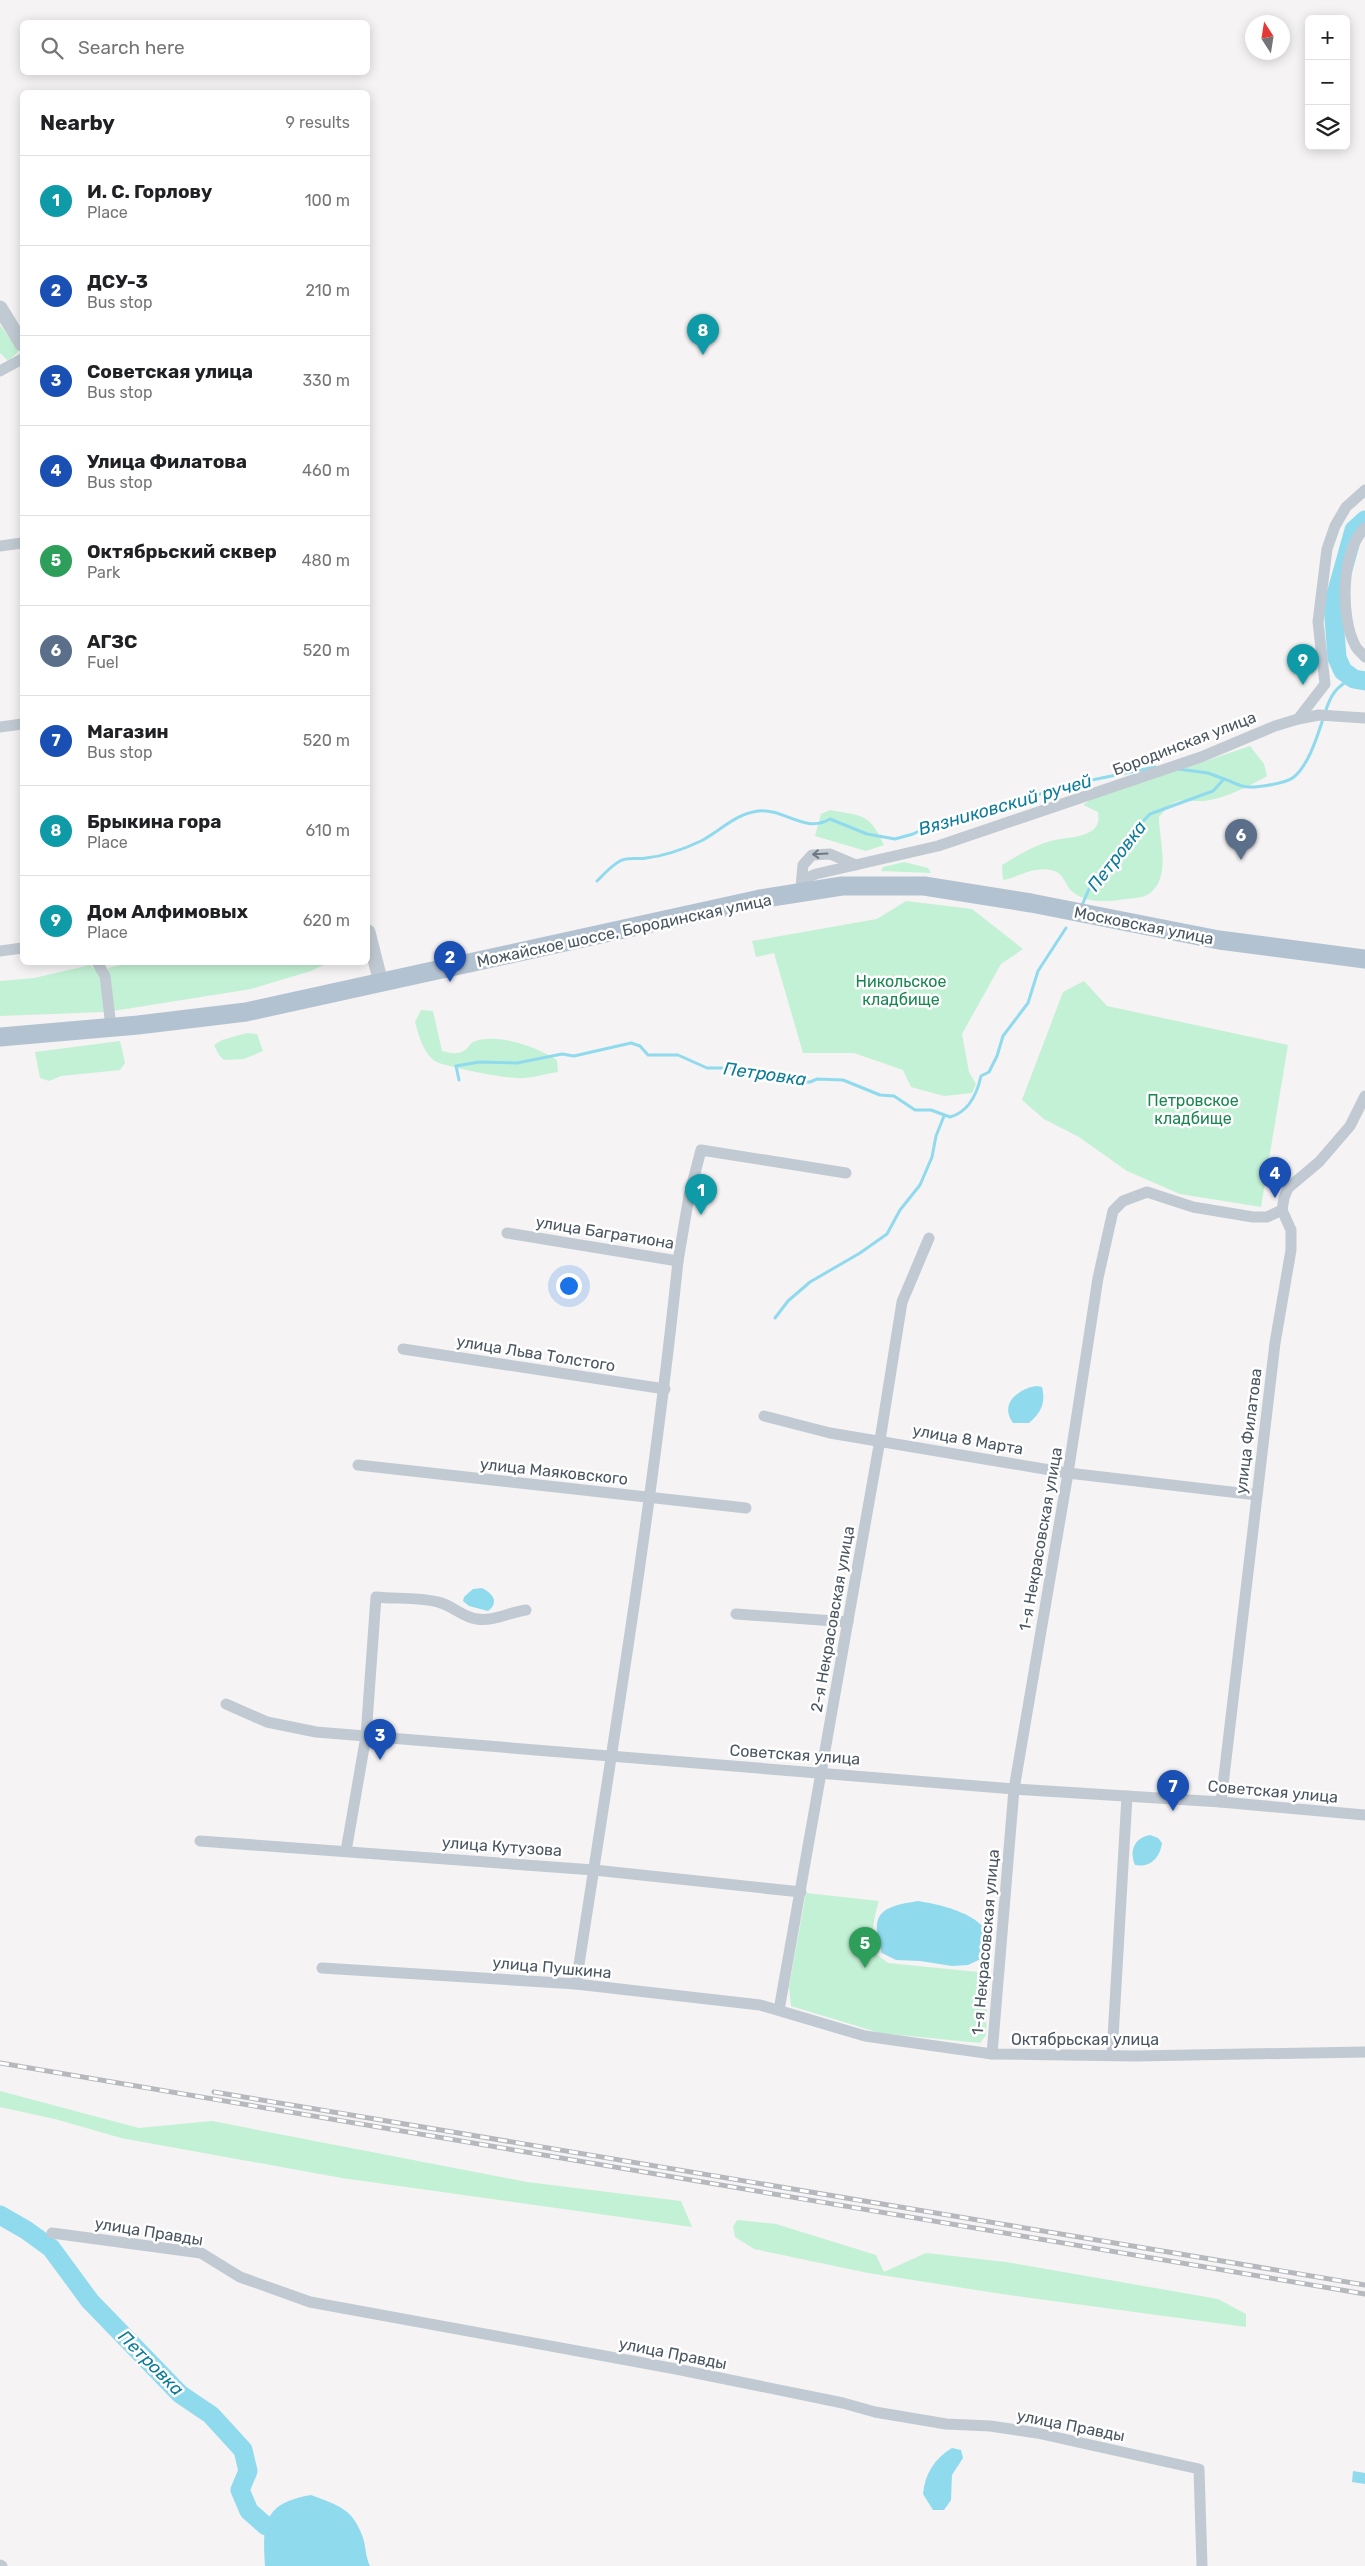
<!DOCTYPE html>
<html lang="en">
<head>
<meta charset="utf-8">
<style>
	:root { --surface:#fff; --page:#f6f6f6; --text:#202124; --muted:#757577; --line:#e0e0e0; --accent:#111827 }
	body { margin:0; font-family:Rubik,sans-serif; background:var(--page); color:var(--text) }
	.controls { position:absolute; right:15px; top:15px; display:grid; overflow:hidden; border-radius:8px; box-shadow:0 2px 12px #0003 }
	.controls button { width:45px; height:45px; display:grid; place-items:center; padding:0; border:0; border-bottom:1px solid var(--line); background:var(--surface); color:var(--text); font:25px sans-serif }
	.compass { position:absolute; left:1245px; top:15px; width:45px; height:45px; border-radius:50%; background:var(--surface); box-shadow:0 2px 12px #0003; rotate:348deg }
	.you { position:absolute; left:568px; top:1285px; width:18px; height:18px; margin:-12px; border:4px solid #fff; border-radius:50%; background:#1a73e8; box-shadow:0 0 0 8px #1a73e833 }
	.badge { display:grid; place-items:center; width:32px; height:32px; border-radius:50%; background:var(--accent); color:#fff; font-size:16px; font-weight:700 }
	.pin { position:absolute; translate:-50% -41px; filter:drop-shadow(0 1px 2px #0008) }
	.pin::after { content:''; position:absolute; top:26px; width:18px; height:15px; background:inherit; clip-path:polygon(0 0,100% 0,50% 100%) }
	.list { margin:0; padding:0; list-style:none }
	h2 { display:flex; justify-content:space-between; align-items:center; height:65px; margin:0; padding:0 20px; font-size:21px }
	h2 small { font-size:16px; font-weight:400; color:var(--muted) }
	.list li { display:grid; grid-template-columns:32px 1fr auto; gap:15px; align-items:center; box-sizing:border-box; height:90px; padding:0 20px; border-top:1px solid var(--line) }
	.list b { display:block; font-size:19px; white-space:nowrap }
	.list p { margin:0; font-size:16px; white-space:nowrap; color:var(--muted) }
	.list em { font-size:16px; font-style:normal; color:var(--muted) }
	.icon { flex:none; width:28px; height:28px; fill:none; stroke:currentColor; stroke-width:2; stroke-linecap:round; stroke-linejoin:round }
	.map { position:relative; flex:none; width:1365px; height:2566px; overflow:hidden }
	.search { position:absolute; background:var(--surface); box-shadow:0 2px 12px #0003; left:20px; top:20px; width:350px; height:55px; display:flex; align-items:center; gap:12px; box-sizing:border-box; padding:0 18px; border-radius:8px; color:var(--muted); font-size:19px }
	.panel { position:absolute; background:var(--surface); box-shadow:0 2px 12px #0003; left:20px; top:90px; width:350px; height:875px; border-radius:8px }
	.map>svg:first-child { display:block }
</style>
</head>
<body>
<div class="map">
<svg width="1365" height="2566" viewBox="0 0 1365 2566">
	<rect width="100%" height="100%" fill="#f5f3f3"/>
	<g fill="#c3f1d5">
		<path d="M0,325L19,351L8,361L0,353Z"/>
		<path d="M1250,746L1264,764L1267,776C1249,786 1230,796 1210,800C1183,805 1181,790 1159,817C1159,841 1172,877 1149,894C1142,899 1127,898 1119,900C1105,902 1085,902 1074,893C1064,886 1066,873 1051,870C1033,866 1019,877 1003,880L1002,865C1019,855 1036,844 1055,840C1068,837 1082,838 1093,830C1099,825 1099,819 1098,812L1083,805L1090,800Z"/>
		<path d="M830,810C862,816 870,813 884,845L866,851L815,836L821,814Z"/>
		<path d="M904,862L928,868L931,873L881,871L883,867Z"/>
		<path d="M906,901L972,909L1023,949L1001,964L962,1034L969,1072L976,1084L972,1093L944,1096L911,1087L903,1070L854,1053H803L774,953L756,957L752,941L877,919Z"/>
		<path d="M134,962L328,963L311,971L251,989L113,1011L108,968Z"/>
		<path d="M90,965L99,973L104,1012L0,1016V981L34,978Z"/>
		<path d="M1084,981L1107,1006L1288,1045L1261,1207L1180,1194L1127,1171L1079,1137L1044,1119L1022,1100L1063,992Z"/>
		<path d="M421,1010L433,1011L442,1051C449,1053 458,1055 465,1050C468,1048 470,1044 473,1042C496,1032 538,1047 557,1060L558,1072C544,1074 529,1079 516,1078C503,1078 440,1066 433,1060C422,1049 419,1036 415,1022Z"/>
		<path d="M247,1033L257,1034L263,1051L244,1059L224,1060L219,1055L214,1045L222,1040Z"/>
		<path d="M120,1041L125,1063L120,1070L61,1076L49,1081L40,1078L35,1052Z"/>
		<path d="M806,1893L879,1901C873,1920 871,1934 875,1953L888,1963L988,1973L986,2035L980,2043L880,2033L791,2006L789,1987Z"/>
		<path d="M0,2091L139,2128L212,2121L527,2182L681,2201L692,2227L342,2178L121,2138L55,2119L0,2107Z"/>
		<path d="M737,2220L776,2224L876,2255L884,2272L926,2253L1006,2262L1218,2299L1246,2314V2327L1002,2294L868,2273L754,2249L735,2237L733,2227Z"/>
	</g>
	<g fill="#90daee">
		<path d="M1036,1386L1042,1387C1046,1403 1041,1413 1029,1423H1013C999,1404 1018,1389 1036,1386Z"/>
		<path d="M482,1588C492,1593 500,1602 488,1611L469,1606L463,1601L464,1597L473,1589Z"/>
		<path d="M1150,1835L1158,1838L1162,1843C1160,1857 1151,1868 1135,1865C1129,1851 1134,1838 1150,1835Z"/>
		<path d="M918,1901C945,1905 1008,1920 983,1958L968,1965L952,1966L920,1961L896,1960L882,1953C869,1913 880,1907 918,1901Z"/>
		<path d="M952,2448L961,2450L963,2458L952,2475L951,2500L944,2510H933L923,2494C925,2474 934,2459 952,2448Z"/>
		<path d="M1353,2471L1365,2473V2484L1352,2482Z"/>
		<path d="M311,2495C337,2505 352,2508 362,2535C366,2545 365,2556 370,2566H265C262,2523 264,2503 311,2495Z"/>
	</g>
	<g fill="none" stroke-linecap="round" stroke-linejoin="round">
		<g stroke="#90daee" stroke-width="3">
			<path d="M1325,713C1330,696 1337,684 1354,679"/>
			<path d="M1178,769L1208,773L1224,779"/>
			<path d="M597,881C604,874 612,865 620,861C629,856 637,860 646,858C665,856 684,849 701,841C720,831 735,814 758,811C784,808 805,834 830,819L867,834L895,839L913,834L940,821L963,820L978,816L1063,786L1155,767"/>
			<path d="M1083,903L1092,882L1109,865L1123,842L1150,814L1213,791L1224,779C1230,781 1236,784 1242,786C1252,789 1285,784 1294,777C1309,764 1317,737 1323,719"/>
			<path d="M459,1080L456,1066L479,1062L517,1063L562,1054L574,1056L631,1043L640,1046L648,1055H678L707,1068H736L798,1082H810L817,1079L843,1080L880,1095L894,1096L915,1110H931L950,1117C969,1112 977,1094 981,1076L989,1072L997,1056L1003,1036L1028,1003L1038,971L1066,928"/>
			<path d="M775,1318L788,1301L810,1282L860,1253L887,1234L900,1210L920,1185L932,1157L936,1136L944,1116"/>
		</g>
		<g stroke="#90daee" stroke-width="19">
			<path d="M1365,520L1354,530L1333,605L1337,658L1343,671L1354,679L1365,681"/>
			<path d="M0,2215L26,2230L51,2248L90,2301L180,2394L211,2415L243,2450L248,2471L240,2490L249,2511L266,2526"/>
		</g>
		<g stroke="#c1cad2" stroke-width="11">
			<path d="M0,371L22,359"/>
			<path d="M1365,528C1341,550 1340,617 1355,645C1357,650 1362,653 1365,657"/>
			<path d="M0,546L22,543"/>
			<path d="M1298,719L1325,684L1318,622L1327,549L1335,526L1346,507L1365,490"/>
			<path d="M0,727L22,724"/>
			<path d="M802,880L816,874L938,846L1201,757L1275,726L1298,719L1319,715L1365,718"/>
			<path d="M801,887L803,865L812,855L830,854L856,865"/>
			<path d="M0,951L22,948"/>
			<path d="M97,962L105,976L111,1027"/>
			<path d="M507,1233L678,1261L689,1196L701,1150L846,1173"/>
			<path d="M403,1349L665,1389"/>
			<path d="M764,1416L830,1433L1068,1473L1257,1495"/>
			<path d="M358,1465L746,1508"/>
			<path d="M736,1614L848,1622"/>
			<path d="M226,1704L267,1722L316,1732L1014,1789L1221,1802L1365,1815"/>
			<path d="M1221,1802L1275,1343L1291,1250V1230L1282,1210L1284,1198L1288,1188L1319,1162L1350,1126L1365,1096"/>
			<path d="M200,1841L594,1870L801,1892"/>
			<path d="M346,1851L366,1736L376,1597C396,1599 418,1597 438,1602C452,1605 462,1617 477,1619C493,1622 510,1612 526,1610"/>
			<path d="M322,1968L576,1984L760,2005L865,2036L992,2054L1135,2056L1365,2052"/>
			<path d="M576,1984C613,1743 653,1503 678,1261"/>
			<path d="M779,2010L880,1440L902,1302L929,1238"/>
			<path d="M992,2054L1014,1789L1068,1473L1098,1278L1113,1211L1123,1201L1147,1192L1193,1207L1253,1217H1267L1282,1210"/>
			<path d="M1112,2055L1127,1796"/>
			<path d="M52,2233L201,2253L240,2277L310,2302L676,2369L843,2403L875,2412L946,2424L990,2426L1037,2433L1199,2469L1202,2566"/>
			<path d="M0,2565L2,2566"/>
		</g>
		<g stroke="#c1cad2" stroke-width="15">
			<path d="M0,308L22,344"/>
			<path d="M368,932L381,983"/>
		</g>
		<path stroke="#b3c2d1" stroke-width="19" d="M0,1037L138,1025L246,1012L760,899L842,886H924L1031,903L1219,940L1365,959"/>
		<defs>
			<g id="rail">
				<path d="M0,2063L1365,2294"/>
				<path d="M214,2092L1365,2285"/>
			</g>
		</defs>
		<use href="#rail" stroke="#b5b8bd" stroke-width="5"/>
		<use href="#rail" stroke="#fff" stroke-width="3" stroke-dasharray="9" stroke-linecap="butt"/>
	</g>
	<defs><path id="oneway-shaft" d="M-6 0H5M1.5-3L5.5 0L1.5 3" fill="none" stroke-width="1.6" stroke-linecap="round" stroke-linejoin="round" transform="scale(1.25)"/></defs>
	<use stroke="#6e7983" href="#oneway-shaft" transform="translate(820 854) rotate(177)"/>
	<g text-anchor="middle" stroke-width="5" stroke-linejoin="round" paint-order="stroke">
		<g font-size="16" fill="#4a5661" stroke="#fff">
			<text transform="translate(1184 743) rotate(-21)" y="6">Бородинская улица</text>
			<text transform="translate(1144 925) rotate(11)" y="6">Московская улица</text>
			<text transform="translate(624 930) rotate(-12)" y="6">Можайское шоссе, Бородинская улица</text>
			<text transform="translate(605 1232) rotate(9)" y="6">улица Багратиона</text>
			<text transform="translate(536 1353) rotate(9)" y="6">улица Льва Толстого</text>
			<text transform="translate(1248 1431) rotate(-83)" y="6">улица Филатова</text>
			<text transform="translate(968 1439) rotate(10)" y="6">улица 8 Марта</text>
			<text transform="translate(554 1471) rotate(6)" y="6">улица Маяковского</text>
			<text transform="translate(1040 1539) rotate(-80)" y="6">1-я Некрасовская улица</text>
			<text transform="translate(832 1619) rotate(-80)" y="6">2-я Некрасовская улица</text>
			<text transform="translate(795 1754) rotate(4)" y="6">Советская улица</text>
			<text transform="translate(1273 1791) rotate(5)" y="6">Советская улица</text>
			<text transform="translate(502 1846) rotate(4)" y="6">улица Кутузова</text>
			<text transform="translate(985 1942) rotate(-85)" y="6">1-я Некрасовская улица</text>
			<text transform="translate(552 1967) rotate(5)" y="6">улица Пушкина</text>
			<text x="1085" y="2045">Октябрьская улица</text>
			<text transform="translate(149 2231) rotate(9)" y="6">улица Правды</text>
			<text transform="translate(673 2353) rotate(11)" y="6">улица Правды</text>
			<text transform="translate(1071 2425) rotate(11)" y="6">улица Правды</text>
		</g>
		<g font-size="16" fill="#17864f" stroke="#fff">
			<text x="901" y="987">Никольское<tspan x="901" dy="18">кладбище</tspan></text>
			<text x="1193" y="1106">Петровское<tspan x="1193" dy="18">кладбище</tspan></text>
		</g>
		<g font-size="18" font-style="italic" fill="#0c7c9b" stroke="#fff">
			<text transform="translate(1005 805) rotate(-16)" y="6">Вязниковский ручей</text>
			<text transform="translate(1117 856) rotate(-52)" y="6">Петровка</text>
			<text transform="translate(765 1074) rotate(8)" y="6">Петровка</text>
			<text transform="translate(151 2363) rotate(45)" y="6">Петровка</text>
		</g>
	</g>
</svg>
<div class="controls">
<button>+</button>
<button>−</button>
<button><svg class="icon" aria-label="layers" viewBox="0 0 24 24"><path d="M12 4l9 5-9 5-9-5zM3 14l9 5 9-5"/></svg></button>
</div>
<svg class="compass" viewBox="-18 -18 36 36"><path d="M0-13l5 13h-10z" fill="#e53935"/><path d="M0 13l5-13h-10z" fill="#757577"/></svg>
<div class="you"></div>
<div class="pin badge" style="left:701px;top:1215px;background:#0f9aa8">1</div>
<div class="pin badge" style="left:450px;top:982px;background:#1a4fb4">2</div>
<div class="pin badge" style="left:380px;top:1760px;background:#1a4fb4">3</div>
<div class="pin badge" style="left:1275px;top:1198px;background:#1a4fb4">4</div>
<div class="pin badge" style="left:865px;top:1968px;background:#2e9e5b">5</div>
<div class="pin badge" style="left:1241px;top:860px;background:#5c6f8a">6</div>
<div class="pin badge" style="left:1173px;top:1811px;background:#1a4fb4">7</div>
<div class="pin badge" style="left:703px;top:355px;background:#0f9aa8">8</div>
<div class="pin badge" style="left:1303px;top:685px;background:#0f9aa8">9</div>
<div class="search"><svg class="icon" aria-label="search" viewBox="0 0 24 24"><circle cx="10" cy="10" r="6"/><path d="M15 15l6 6"/></svg>Search here</div>
<section class="panel">
<h2>Nearby<small>9 results</small></h2>
<ul class="list">
<li><span class="badge" style="background:#0f9aa8">1</span><div><b>И. С. Горлову</b><p>Place</p></div><em>100 m</em></li>
<li><span class="badge" style="background:#1a4fb4">2</span><div><b>ДСУ-3</b><p>Bus stop</p></div><em>210 m</em></li>
<li><span class="badge" style="background:#1a4fb4">3</span><div><b>Советская улица</b><p>Bus stop</p></div><em>330 m</em></li>
<li><span class="badge" style="background:#1a4fb4">4</span><div><b>Улица Филатова</b><p>Bus stop</p></div><em>460 m</em></li>
<li><span class="badge" style="background:#2e9e5b">5</span><div><b>Октябрьский сквер</b><p>Park</p></div><em>480 m</em></li>
<li><span class="badge" style="background:#5c6f8a">6</span><div><b>АГЗС</b><p>Fuel</p></div><em>520 m</em></li>
<li><span class="badge" style="background:#1a4fb4">7</span><div><b>Магазин</b><p>Bus stop</p></div><em>520 m</em></li>
<li><span class="badge" style="background:#0f9aa8">8</span><div><b>Брыкина гора</b><p>Place</p></div><em>610 m</em></li>
<li><span class="badge" style="background:#0f9aa8">9</span><div><b>Дом Алфимовых</b><p>Place</p></div><em>620 m</em></li>
</ul>
</section>
</div>
</body>
</html>
